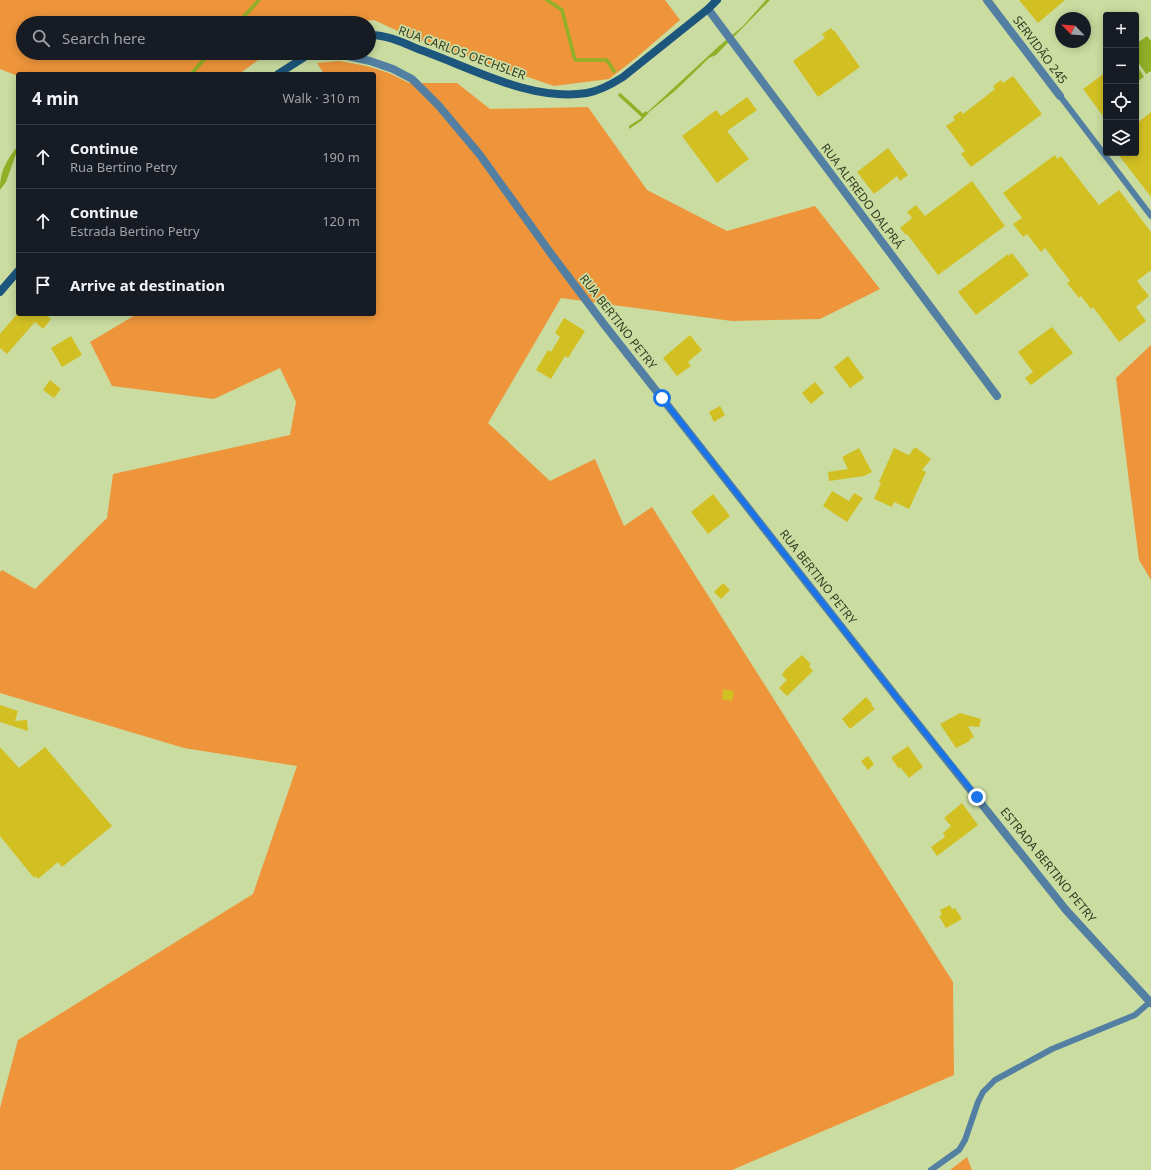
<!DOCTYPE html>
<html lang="en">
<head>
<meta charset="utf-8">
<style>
	:root { --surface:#171b24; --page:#242831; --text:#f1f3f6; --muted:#9ea1a6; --line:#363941 }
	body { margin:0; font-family:"Noto Sans",sans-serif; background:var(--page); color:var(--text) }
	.controls { position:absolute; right:12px; top:12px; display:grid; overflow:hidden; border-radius:4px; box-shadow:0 2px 10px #0003 }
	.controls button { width:36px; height:36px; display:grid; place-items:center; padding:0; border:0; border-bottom:1px solid var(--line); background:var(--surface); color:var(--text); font:20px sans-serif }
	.compass { position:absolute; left:1055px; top:12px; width:36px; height:36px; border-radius:50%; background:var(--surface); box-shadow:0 2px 10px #0003; rotate:295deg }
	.stop { position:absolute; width:12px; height:12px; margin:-9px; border:3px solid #1a73e8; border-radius:50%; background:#fff }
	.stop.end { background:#1a73e8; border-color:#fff; box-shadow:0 1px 4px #0008 }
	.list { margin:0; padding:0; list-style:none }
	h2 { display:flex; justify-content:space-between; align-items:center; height:52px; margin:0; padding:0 16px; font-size:17px }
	h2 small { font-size:13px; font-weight:400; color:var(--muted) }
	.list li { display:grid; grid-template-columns:26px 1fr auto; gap:12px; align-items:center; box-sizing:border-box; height:64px; padding:0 16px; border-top:1px solid var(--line) }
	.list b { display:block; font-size:15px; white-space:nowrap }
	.list p { margin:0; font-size:13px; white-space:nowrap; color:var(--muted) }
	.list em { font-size:13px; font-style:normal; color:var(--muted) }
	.icon { flex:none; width:22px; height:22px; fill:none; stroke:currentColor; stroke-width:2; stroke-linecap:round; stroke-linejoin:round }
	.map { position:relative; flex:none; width:1151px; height:1170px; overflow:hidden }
	.search { position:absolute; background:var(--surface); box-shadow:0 2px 10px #0003; left:16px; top:16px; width:360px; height:44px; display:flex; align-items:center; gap:10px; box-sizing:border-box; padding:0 14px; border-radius:22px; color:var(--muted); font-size:15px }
	.panel { position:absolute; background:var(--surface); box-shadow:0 2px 10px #0003; left:16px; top:72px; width:360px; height:244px; border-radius:4px }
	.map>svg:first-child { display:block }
</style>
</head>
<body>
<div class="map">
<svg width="1151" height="1170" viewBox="0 0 1151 1170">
	<rect width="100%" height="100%" fill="#cadca0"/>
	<g fill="#ee953b">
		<path d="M0,0H665L680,20L636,58L609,79L554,86L413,38L374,20L345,23H23V53H268L239,74H18V76L0,69Z"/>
		<path d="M339,61L367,66L389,73L409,83H457L490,109L588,107L647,190L727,231L815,206L880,289L820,319L732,321L561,298L488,423L550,481L595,459L624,526L652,507L953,982L954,1075L732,1170H0V1108L18,1040L253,894L297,766L184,748L0,693V572L2,570L35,589L107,518L113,474L290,435L296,402L280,368L214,399L112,386L90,342L137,314H374V74H324L317,63Z"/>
		<path d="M1151,345V580L1139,560L1116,378Z"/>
		<path d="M967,1157L972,1170H950Z"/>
	</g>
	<g fill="#91b027">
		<path d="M766,0H770L716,55L709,58L676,90L649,112L641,121L629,129V126L640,119L719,46L743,26Z"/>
		<path d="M1147,36L1151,41V71L1146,74L1136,59V44Z"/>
		<path d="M1139,69L1144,77L1136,82V71Z"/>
		<path d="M18,145V153L16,154L6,182L0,190C0,169 7,161 18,145Z"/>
	</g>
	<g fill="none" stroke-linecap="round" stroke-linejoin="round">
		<g stroke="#91b027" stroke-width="3.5">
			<path d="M547,0L562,10L575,60H607L614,71"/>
			<path d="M238,23L259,0"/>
			<path d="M191,74L210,53"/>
			<path d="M620,95L643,116L646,113"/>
		</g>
	</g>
	<g fill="#d2c023">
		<path d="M1019,0H1065L1038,23Z"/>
		<path d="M831,28L833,31L834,30L860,67L818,97L793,61L825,38L822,34Z"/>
		<path d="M1106,72V120L1083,89Z"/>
		<path d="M1013,76L1042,114L971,167L961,154L965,151L946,126L955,120L953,117L961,111L963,114L995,89L993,86L1001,80L1003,83Z"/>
		<path d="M747,97L757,110L727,131L749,159L717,183L682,136L716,110L721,116Z"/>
		<path d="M1151,112V197L1117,153H1136V124Z"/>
		<path d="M888,148L908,175L900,181L897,176L874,194L857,172Z"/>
		<path d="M1055,155L1057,159L1061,156L1099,205L1119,190L1151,232V270L1137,281L1149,296L1136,307L1146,321L1119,342L1093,307L1091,309L1081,296L1079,298L1067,283L1070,281L1045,248L1041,252L1027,234L1023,237L1013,224L1022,218L1003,193Z"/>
		<path d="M972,181L1005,226L938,275L907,234L906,235L900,228L912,218L907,212L916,205L925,216Z"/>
		<path d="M1012,253L1029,275L976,315L958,292L1008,254L1009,256Z"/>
		<path d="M17,314H45L51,319L43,329L35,322L7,354L0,348V334Z"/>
		<path d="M564,318L585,331L568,358L565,356L551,379L536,370L548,350L551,352L560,337L555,333Z"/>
		<path d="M1052,327L1073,353L1031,385L1025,378L1033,372L1018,352Z"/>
		<path d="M690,335L702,350L688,362L691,366L677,376L663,358Z"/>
		<path d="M71,336L82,355L62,367L51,348Z"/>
		<path d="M848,356L864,378L850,388L834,367Z"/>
		<path d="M50,380L61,389L54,398L43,390Z"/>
		<path d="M815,382L824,393L811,404L802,393Z"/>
		<path d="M720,406L725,415L714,422L709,412Z"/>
		<path d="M915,447L931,459L922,470L926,472L909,509L894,502L892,507L874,499L881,483L879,482L894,448L909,455Z"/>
		<path d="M859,448L872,472L864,476L829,481L828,472L848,469L842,457Z"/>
		<path d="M832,491L849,501L854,493L863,498L847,522L823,506Z"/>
		<path d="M713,494L730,516L708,534L691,512Z"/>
		<path d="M723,583L730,590L721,599L714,592Z"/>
		<path d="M802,655L811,664L809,666L813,671L787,696L779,688L787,680L782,675L785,670Z"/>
		<path d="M723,689L734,691L732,701L722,699Z"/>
		<path d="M866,697L872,704L871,705L875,709L850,729L842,719Z"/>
		<path d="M0,705L18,711L15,721L27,720L28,731L0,722Z"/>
		<path d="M960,713L981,719L979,727L968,726L974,737L969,740L970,741L956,748L940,724Z"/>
		<path d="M908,746L923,767L909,778L900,767L899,769L892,759V757Z"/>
		<path d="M0,747L19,768L45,747L112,826L62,867L58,862L38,879L36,876L34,878L0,836Z"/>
		<path d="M868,756L874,764L868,770L861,761Z"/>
		<path d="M962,803L978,825L937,856L931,847L945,837L943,833L951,826L944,818Z"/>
		<path d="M950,905L952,909L955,908L962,919L946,928L939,916L942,915L940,910Z"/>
	</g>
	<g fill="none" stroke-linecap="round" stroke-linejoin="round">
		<g stroke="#5380a2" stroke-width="6">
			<path d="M1060,96L1151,216"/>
			<path d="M931,1170L959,1150L965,1140L978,1102L983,1092L995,1080L1052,1049L1135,1015L1150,1002"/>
		</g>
		<g stroke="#5380a2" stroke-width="8">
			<path d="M987,0L1060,96"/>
			<path d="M708,9L997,396"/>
			<path d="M334,53L370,61L393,69L412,79L439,106L480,155L549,251L603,323L898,699L1066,910L1151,1003"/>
		</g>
		<g stroke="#1c567c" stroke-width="8">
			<path d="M369,35C385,34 404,43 418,49C470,67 530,102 587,93C599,91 612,84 623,77L708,9L717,0"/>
			<path d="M278,74L311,53"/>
			<path d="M0,292L18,271"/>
		</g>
	</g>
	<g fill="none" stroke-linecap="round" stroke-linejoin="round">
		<path stroke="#1a73e8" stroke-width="5" d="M662,398L898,699L977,797"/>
	</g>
	<g text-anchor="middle" stroke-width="3.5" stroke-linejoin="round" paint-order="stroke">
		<g font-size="12" fill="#333a22" stroke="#cadca0">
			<text transform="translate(1040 50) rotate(53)" y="4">SERVIDÃO 245</text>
			<text transform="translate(462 53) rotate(20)" y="4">RUA CARLOS OECHSLER</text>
			<text transform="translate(862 196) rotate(53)" y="4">RUA ALFREDO DALPRÁ</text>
			<text transform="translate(618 322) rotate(52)" y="4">RUA BERTINO PETRY</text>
			<text transform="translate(818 577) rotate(52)" y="4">RUA BERTINO PETRY</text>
			<text transform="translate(1048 865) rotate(51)" y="4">ESTRADA BERTINO PETRY</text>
		</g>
	</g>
</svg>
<div class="controls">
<button>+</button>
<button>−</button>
<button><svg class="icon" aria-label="locate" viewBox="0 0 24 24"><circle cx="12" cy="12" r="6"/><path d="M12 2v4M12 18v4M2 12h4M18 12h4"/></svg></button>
<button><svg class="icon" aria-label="layers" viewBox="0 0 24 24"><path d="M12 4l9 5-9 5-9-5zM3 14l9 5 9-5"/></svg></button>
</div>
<svg class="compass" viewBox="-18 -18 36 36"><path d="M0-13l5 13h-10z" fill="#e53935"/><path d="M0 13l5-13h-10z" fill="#9ea1a6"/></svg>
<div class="stop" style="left:662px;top:398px"></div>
<div class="stop end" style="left:977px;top:797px"></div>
<div class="search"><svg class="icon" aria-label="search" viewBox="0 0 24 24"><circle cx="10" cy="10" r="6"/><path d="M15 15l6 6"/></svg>Search here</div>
<section class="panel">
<h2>4 min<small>Walk · 310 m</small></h2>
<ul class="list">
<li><svg class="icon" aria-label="ahead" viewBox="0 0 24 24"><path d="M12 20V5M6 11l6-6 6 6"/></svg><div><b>Continue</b><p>Rua Bertino Petry</p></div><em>190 m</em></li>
<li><svg class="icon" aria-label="ahead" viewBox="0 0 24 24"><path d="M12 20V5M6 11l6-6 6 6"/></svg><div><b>Continue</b><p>Estrada Bertino Petry</p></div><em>120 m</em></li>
<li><svg class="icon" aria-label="arrive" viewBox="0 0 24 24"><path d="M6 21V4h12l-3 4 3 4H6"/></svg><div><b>Arrive at destination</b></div></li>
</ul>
</section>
</div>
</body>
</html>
